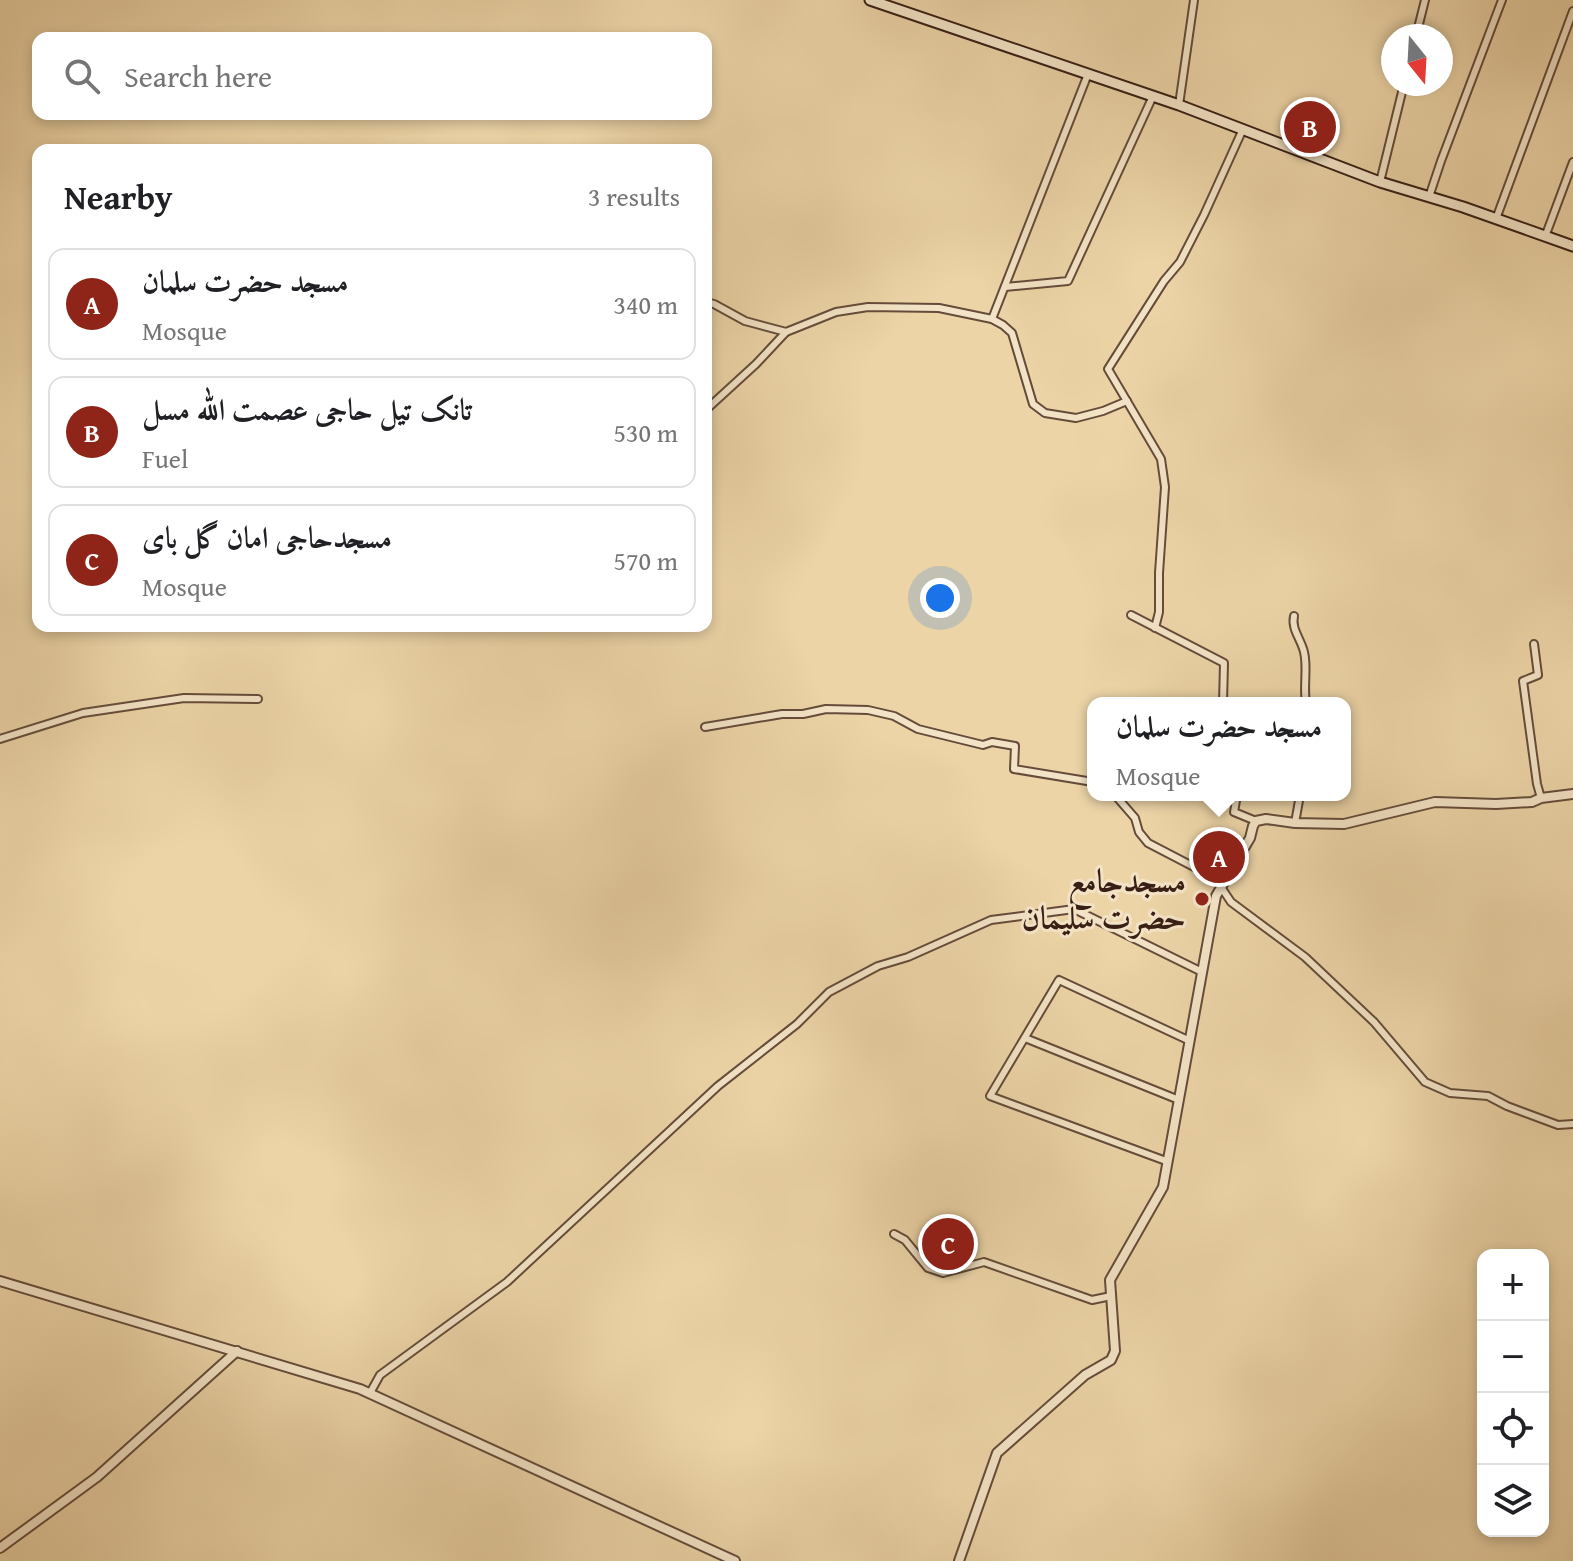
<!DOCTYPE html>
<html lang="en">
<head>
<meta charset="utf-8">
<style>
	:root { --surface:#fff; --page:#f2f2f2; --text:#202124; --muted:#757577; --line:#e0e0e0; --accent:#8f2418 }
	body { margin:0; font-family:"Gentium Book Plus",Amiri,serif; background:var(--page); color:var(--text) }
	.controls { position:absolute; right:24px; bottom:24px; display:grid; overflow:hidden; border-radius:16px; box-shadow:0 4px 12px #0003 }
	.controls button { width:72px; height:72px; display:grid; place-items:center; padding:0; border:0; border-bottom:2px solid var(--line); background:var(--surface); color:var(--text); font:40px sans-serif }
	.compass { position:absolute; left:1381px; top:24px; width:72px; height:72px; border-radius:50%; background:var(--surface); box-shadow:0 4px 12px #0003; rotate:162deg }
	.you { position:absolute; left:940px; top:598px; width:28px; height:28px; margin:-20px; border:6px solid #fff; border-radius:50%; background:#1a73e8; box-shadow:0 0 0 12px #1a73e833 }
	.badge { display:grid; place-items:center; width:52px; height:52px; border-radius:50%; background:var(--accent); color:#fff; font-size:26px; font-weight:700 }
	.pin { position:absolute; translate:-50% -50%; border:4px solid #fff; box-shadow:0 2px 8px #0006 }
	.popup { position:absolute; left:1087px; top:697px; width:264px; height:104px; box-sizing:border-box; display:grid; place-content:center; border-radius:16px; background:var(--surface); filter:drop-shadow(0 2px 6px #0005); font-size:26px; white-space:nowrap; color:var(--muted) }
	.popup b { font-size:30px; color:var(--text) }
	.popup::after { content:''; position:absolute; left:50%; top:100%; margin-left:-16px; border:16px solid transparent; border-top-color:var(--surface) }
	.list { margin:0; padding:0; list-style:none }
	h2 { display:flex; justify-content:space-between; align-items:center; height:104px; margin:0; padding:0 32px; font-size:34px }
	h2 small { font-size:26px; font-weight:400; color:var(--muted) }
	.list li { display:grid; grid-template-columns:52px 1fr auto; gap:24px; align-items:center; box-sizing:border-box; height:112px; margin:0 16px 16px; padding:0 16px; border:2px solid var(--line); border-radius:16px }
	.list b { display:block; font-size:30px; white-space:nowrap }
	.list p { margin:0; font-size:26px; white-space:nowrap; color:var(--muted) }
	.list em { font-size:26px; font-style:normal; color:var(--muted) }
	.icon { flex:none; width:44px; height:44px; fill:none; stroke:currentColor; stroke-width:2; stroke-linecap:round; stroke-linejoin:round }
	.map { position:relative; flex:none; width:1573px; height:1561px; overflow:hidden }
	.search { position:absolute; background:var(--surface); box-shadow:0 4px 12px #0003; left:32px; top:32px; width:680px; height:88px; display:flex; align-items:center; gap:20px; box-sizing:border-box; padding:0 28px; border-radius:16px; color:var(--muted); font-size:30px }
	.panel { position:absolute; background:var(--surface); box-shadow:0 4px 12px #0003; left:32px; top:144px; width:680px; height:488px; border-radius:16px }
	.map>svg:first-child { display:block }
</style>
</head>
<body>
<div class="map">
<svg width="1573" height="1561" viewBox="0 0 1573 1561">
	<rect width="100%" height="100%" fill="#ecd4a7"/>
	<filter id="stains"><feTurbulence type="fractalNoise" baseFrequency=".0025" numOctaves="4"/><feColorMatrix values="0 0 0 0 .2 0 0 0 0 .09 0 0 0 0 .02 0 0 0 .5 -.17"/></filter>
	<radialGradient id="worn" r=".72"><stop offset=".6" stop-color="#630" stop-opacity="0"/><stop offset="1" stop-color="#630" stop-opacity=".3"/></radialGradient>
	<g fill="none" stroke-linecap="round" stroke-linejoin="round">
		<defs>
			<g id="minor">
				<path d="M1416,36L1425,0"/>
				<path d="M1179,105L1194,0"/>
				<path d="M1380,182L1404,84"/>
				<path d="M1429,197L1441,161L1502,0"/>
				<path d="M1496,219L1573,11"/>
				<path d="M1545,237L1573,162"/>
				<path d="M1005,287L1068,281L1153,96"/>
				<path d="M706,302L714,304L745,321L786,332L836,312L868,307L939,308L992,319L1003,325L1012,333L1033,404L1045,413L1076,418L1103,411L1127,401"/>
				<path d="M992,319L1088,74"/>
				<path d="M709,407L756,364L786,332"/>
				<path d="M1131,615L1224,663L1223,703"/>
				<path d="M1294,616C1291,629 1301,639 1304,652C1308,668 1303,686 1306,703"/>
				<path d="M1155,628L1159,612V573L1165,487L1161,459L1108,369L1164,281L1180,262L1204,215L1243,129"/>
				<path d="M1534,644L1538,675L1523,681L1537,784L1541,798"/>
				<path d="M705,727L782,714H803L826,709L868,710L894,716L918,729L983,745L992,742L1015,746L1014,769L1093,782"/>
				<path d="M0,739L83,713L184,698L258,699"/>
				<path d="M1115,795L1135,818L1139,832L1148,843L1223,882"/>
				<path d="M1237,795L1234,812L1256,821"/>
				<path d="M1295,823L1300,795"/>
				<path d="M1221,887L1231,902L1305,957L1374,1022L1425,1082L1450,1093L1488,1096L1507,1106L1558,1125L1573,1124"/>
				<path d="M1025,1038L1179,1100"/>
				<path d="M1166,1161L990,1096L1059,980L1190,1041"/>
				<path d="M894,1234L905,1240L928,1268L943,1273L984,1262L1092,1300L1111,1296"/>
				<path d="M370,1393L380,1375L507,1282L718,1086L797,1024L829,992L878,966L908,957L991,920L1074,909L1202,972"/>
			</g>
			<g id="tertiary">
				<path d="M0,1281L360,1389L735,1561"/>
				<path d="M0,1548L97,1477L237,1351"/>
				<path d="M959,1561L997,1453L1085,1375L1111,1360L1115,1351L1110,1280L1163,1187L1216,896L1250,838L1253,826L1256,821L1266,819L1295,823L1344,824L1435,802L1496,804L1532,802L1541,798L1573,794"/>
			</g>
			<path id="secondary" d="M870,0L1179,105L1380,182L1463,207L1573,246"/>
		</defs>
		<use href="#minor" stroke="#654c3a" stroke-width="10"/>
		<use href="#tertiary" stroke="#654c3a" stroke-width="12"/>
		<use href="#secondary" stroke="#381f15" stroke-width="13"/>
		<use href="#minor" stroke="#f3e3c6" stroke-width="6"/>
		<use href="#tertiary" stroke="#f3e3c6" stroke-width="8"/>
		<use href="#secondary" stroke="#f3e3c6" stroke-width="9"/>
	</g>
	<circle fill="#8f2418" stroke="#f3e3c6" stroke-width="3" cx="1202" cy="899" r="8"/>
	<g text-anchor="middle" stroke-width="6" stroke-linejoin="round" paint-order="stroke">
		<g font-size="32" font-weight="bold" fill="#381f15" stroke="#f3e3c6" text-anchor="end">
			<text x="1186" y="892">مسجدجامع<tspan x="1186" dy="37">حضرت سلیمان</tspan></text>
		</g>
	</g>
	<rect width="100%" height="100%" filter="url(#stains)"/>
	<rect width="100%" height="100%" fill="url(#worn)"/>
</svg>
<div class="controls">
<button>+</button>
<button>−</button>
<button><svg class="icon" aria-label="locate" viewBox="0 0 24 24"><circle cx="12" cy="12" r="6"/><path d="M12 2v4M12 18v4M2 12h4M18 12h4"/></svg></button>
<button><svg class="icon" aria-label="layers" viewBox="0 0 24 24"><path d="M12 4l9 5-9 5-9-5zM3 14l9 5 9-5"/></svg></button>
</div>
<svg class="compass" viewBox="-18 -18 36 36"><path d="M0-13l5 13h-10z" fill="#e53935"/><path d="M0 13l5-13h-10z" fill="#757577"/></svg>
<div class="you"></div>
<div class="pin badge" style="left:1219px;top:857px">A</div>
<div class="popup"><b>مسجد حضرت سلمان</b>Mosque</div>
<div class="pin badge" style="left:1310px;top:127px">B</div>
<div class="pin badge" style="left:948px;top:1244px">C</div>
<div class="search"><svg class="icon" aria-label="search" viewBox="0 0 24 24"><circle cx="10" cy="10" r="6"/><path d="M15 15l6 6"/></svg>Search here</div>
<section class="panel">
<h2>Nearby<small>3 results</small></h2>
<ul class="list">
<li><span class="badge">A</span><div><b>مسجد حضرت سلمان</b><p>Mosque</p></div><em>340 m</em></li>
<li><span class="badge">B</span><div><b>تانک تیل حاجی عصمت الله مسل</b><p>Fuel</p></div><em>530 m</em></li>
<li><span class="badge">C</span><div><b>مسجدحاجی امان گل بای</b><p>Mosque</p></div><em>570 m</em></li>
</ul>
</section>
</div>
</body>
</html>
